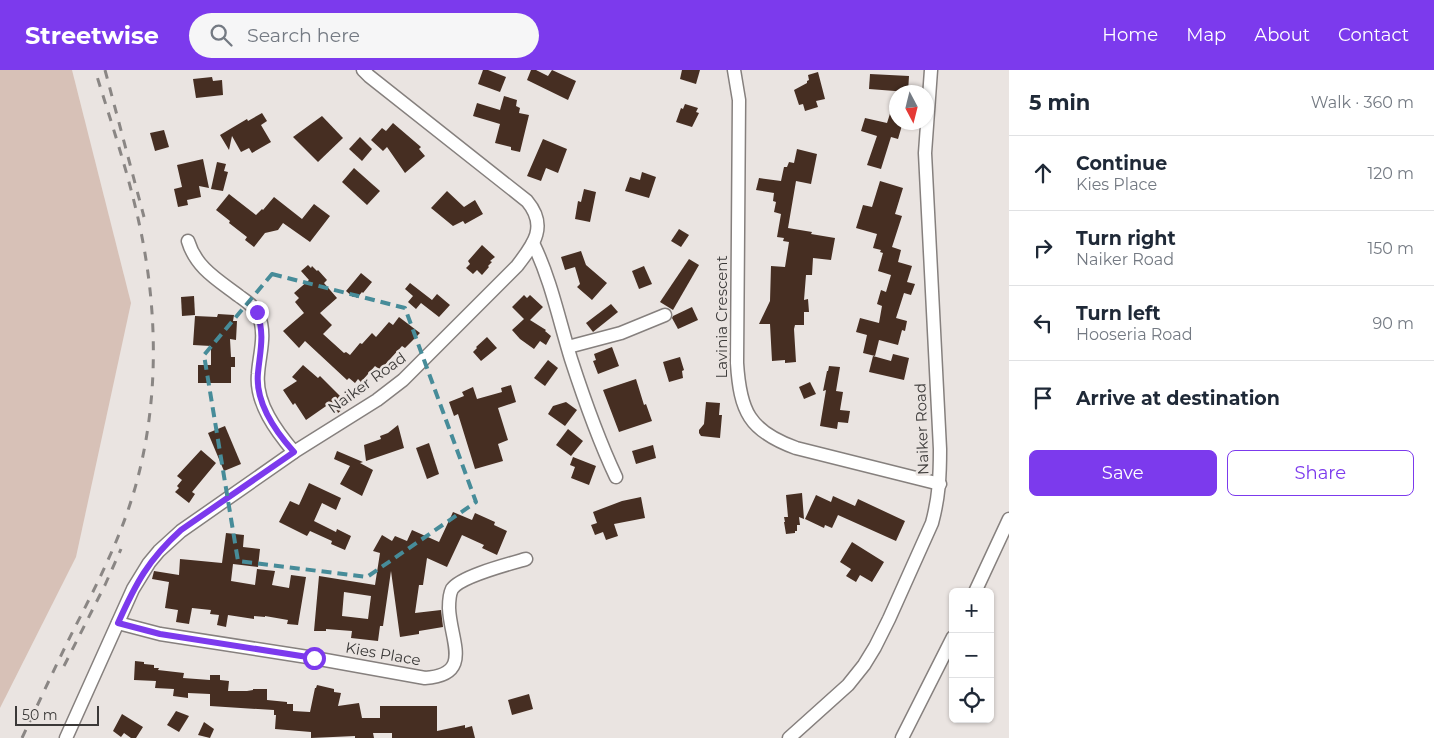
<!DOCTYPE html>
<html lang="en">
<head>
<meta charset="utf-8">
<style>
	:root { --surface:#fff; --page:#f6f6f7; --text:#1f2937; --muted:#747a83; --line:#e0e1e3; --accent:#7c3aed }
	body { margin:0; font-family:Montserrat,sans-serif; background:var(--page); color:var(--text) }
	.controls { position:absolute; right:15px; bottom:15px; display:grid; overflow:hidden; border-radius:8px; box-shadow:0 1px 4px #0004 }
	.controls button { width:45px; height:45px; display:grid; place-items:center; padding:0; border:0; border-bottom:1px solid var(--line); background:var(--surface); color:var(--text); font:25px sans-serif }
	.compass { position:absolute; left:889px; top:15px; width:45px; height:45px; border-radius:50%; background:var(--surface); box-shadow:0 1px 4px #0004; rotate:173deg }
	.scale { position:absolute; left:15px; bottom:12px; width:84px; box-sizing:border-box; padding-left:5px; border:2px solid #3b3938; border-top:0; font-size:14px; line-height:18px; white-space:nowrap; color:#3b3938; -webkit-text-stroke:4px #eae4e1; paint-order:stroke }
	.stop { position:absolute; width:15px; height:15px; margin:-11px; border:4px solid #7c3aed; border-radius:50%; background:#fff }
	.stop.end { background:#7c3aed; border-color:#fff; box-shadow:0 1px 5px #0008 }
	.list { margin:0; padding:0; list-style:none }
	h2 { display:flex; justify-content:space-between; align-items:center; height:65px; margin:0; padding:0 20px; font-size:21px }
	h2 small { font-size:16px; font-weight:400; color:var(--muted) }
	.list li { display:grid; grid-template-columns:32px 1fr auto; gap:15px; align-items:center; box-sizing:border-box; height:75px; padding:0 20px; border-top:1px solid var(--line) }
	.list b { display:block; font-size:19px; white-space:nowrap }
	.list p { margin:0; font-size:16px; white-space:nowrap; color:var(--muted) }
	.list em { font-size:16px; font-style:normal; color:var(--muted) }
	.actions { display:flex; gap:10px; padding:15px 20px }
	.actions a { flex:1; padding:11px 0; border:1px solid var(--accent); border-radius:8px; text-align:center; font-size:18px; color:var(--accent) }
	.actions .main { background:var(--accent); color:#fff }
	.icon { flex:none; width:28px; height:28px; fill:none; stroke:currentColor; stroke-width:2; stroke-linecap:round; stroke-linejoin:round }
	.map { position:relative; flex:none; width:1009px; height:668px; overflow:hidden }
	header { display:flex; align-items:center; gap:30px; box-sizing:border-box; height:70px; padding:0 25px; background:var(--accent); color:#fff }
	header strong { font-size:24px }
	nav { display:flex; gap:28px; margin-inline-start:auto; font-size:18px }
	.search { width:350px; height:45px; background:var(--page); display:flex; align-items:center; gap:12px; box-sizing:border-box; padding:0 18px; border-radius:28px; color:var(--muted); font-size:19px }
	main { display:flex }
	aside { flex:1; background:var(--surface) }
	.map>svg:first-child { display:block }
</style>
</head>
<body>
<header>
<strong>Streetwise</strong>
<div class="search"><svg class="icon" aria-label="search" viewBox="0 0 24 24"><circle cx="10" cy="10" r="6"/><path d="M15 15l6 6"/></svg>Search here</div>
<nav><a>Home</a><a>Map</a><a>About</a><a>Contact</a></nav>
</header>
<main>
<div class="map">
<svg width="1009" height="668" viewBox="0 0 1009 668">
	<rect width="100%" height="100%" fill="#eae4e1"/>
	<path fill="#d7c1b7" d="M0,0H72L131,233L76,487L0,638Z"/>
	<g fill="#462e22" fill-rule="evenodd">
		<path d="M483,0H488L506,7L500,22L478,14Z"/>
		<path d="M531,0H536L548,6L552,0L576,11L568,30L527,10Z"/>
		<path d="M682,0H700L696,14L680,9Z"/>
		<path d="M818,2L825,29L816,31L818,37L805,41L803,34L799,35L794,20L807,13V11L809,10L808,5Z"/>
		<path d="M870,4L909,6L908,22L869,19Z"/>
		<path d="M212,7L213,11L222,10L223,25L196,28L193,9Z"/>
		<path d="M504,26L517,30L516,36L520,38L519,43L529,45L520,82L511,80V77L495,73L500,54L473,46L477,33L500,40Z"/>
		<path d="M895,28H896V52H903L898,69L891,67L881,99L867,95L877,66L861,61L865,48L887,53Z"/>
		<path d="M685,34L698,38L696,42L699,43L692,57L676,52L681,38L683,39Z"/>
		<path d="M262,43L267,51L261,55L271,72L252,83L249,78L241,82L232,66L229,80L220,65L247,49L248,51Z"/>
		<path d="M322,46L343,68L318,92L293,67Z"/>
		<path d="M393,53L421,77L419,79L425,86L405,103L387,77L383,81L371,70L382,58L386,61Z"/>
		<path d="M164,60L169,77L155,81L150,63Z"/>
		<path d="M360,67L372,79L362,91L349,79Z"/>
		<path d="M543,69L567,79L558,103L546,98L541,111L527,106Z"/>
		<path d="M797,79L817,84L811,114L796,111L788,158L812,162L811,164L835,168L831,190L813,188L812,205H806L804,230L808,229L809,242H804V255H795L794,259L796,292L785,293V290L772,291L770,254H759L770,231L771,196L785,197L789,172L783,171L784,168L777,167L781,144L774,142L776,132L773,131L774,123L756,120L759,108L781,111L784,97H787L789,92L794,93Z"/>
		<path d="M203,89L209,118L199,116L201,127L187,130L188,135L178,137L174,119L182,117L177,95Z"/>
		<path d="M217,92L226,94L224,101L228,102L223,121L211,119Z"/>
		<path d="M354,98L380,121L367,135L342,112Z"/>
		<path d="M642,102L656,107L649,128L625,121L630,107L640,110Z"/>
		<path d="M880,111L903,118L895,144L902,146L892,177L901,180L898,192L912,196L907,212L915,214L911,225L904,223L896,248L907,251L905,261L902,260L898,275L879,270L875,286L863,283L867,265L856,262L860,248L879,253L882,236L877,234L881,220L886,222L891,205L878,201L883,183L880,182L881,180L873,178L877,164L856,158L863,135L872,137Z"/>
		<path d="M584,119L596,122L590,152L575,149L578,131L581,132Z"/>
		<path d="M447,121L464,137L475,130L483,144L465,154L463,151L453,156L431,138Z"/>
		<path d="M229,124L256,145L262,139L263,140L274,127L302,149L314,134L330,146L310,172L283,153L278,160L265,163L254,177L245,170L247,167L229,153L230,151L216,140Z"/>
		<path d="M679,159L689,165L681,177L671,171Z"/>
		<path d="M482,175L495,187L490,191L492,192L488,196L489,197L482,205L477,200L473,204L466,198L470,194L468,191Z"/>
		<path d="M581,181L586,195L607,213L592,230L577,217L580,214L575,197L565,200L561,187Z"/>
		<path d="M689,189L699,195L673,240L660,232Z"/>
		<path d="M308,195L311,198L312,196L317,201L318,200L327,210L324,213L337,228L320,243L332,255L323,264L344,283L346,282L350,285L360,273L362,274L372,263L376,267L389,252L393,255L399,247L420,263L405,278L402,276L380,300L375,296L361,312L358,309L355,313L349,308L347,310L305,271L299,278L283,261L304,243L295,232L299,228L294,223L309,210L301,201Z"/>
		<path d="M644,196L652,214L639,219L632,201Z"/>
		<path d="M361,203L372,212L363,223L362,222L357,228L355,226L353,227L346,221Z"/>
		<path d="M410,213L432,230L437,224L450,235L439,247L421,233L416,239L408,232L413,226L405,219Z"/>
		<path d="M524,225L527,228L530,225L543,237L530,250L546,260L545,261L551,266L546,275L540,271L534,279L520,269L512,260L524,249L512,237Z"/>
		<path d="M194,226L195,245L182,246L181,227Z"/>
		<path d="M611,234L618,242L593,262L586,253Z"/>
		<path d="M692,237L698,250L678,259L672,248L673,246Z"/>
		<path d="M218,244L234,245L233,251H237L236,270L230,269L231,287H235V297H231V313H198V295H211V276L193,275L195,246L217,247Z"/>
		<path d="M487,267L497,278L481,291L473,282L477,278L476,277Z"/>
		<path d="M612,277L619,296L598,304L593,291L596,290L594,284Z"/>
		<path d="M893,284L909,288L904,310L869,302L873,286L891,291Z"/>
		<path d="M680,287L684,300L682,301L683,308L669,312L663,292Z"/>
		<path d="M548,290L558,298L545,316L534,308Z"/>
		<path d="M303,295L318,308L320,306L345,331L343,332L345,334L343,335L345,337L338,343L329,334L306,350L295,333L293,335L283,320L297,311L292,307Z"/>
		<path d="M829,296L840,297L836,321L843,322L840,340L850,341L848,353L838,352L837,359L820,356L826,320L823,321L827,301H828Z"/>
		<path d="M636,309L644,335L646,334L652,351L619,362L603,320Z"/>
		<path d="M810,312L816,324L804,329L799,317Z"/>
		<path d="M511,315L516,332L498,338L508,370L498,374L503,391L475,399L458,344L454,346L449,332L464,326L462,322L473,317L477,329L502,322L501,318Z"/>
		<path d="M566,332L577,340L565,356L548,344L553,336Z"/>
		<path d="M706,332L720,333L719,345H722L720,368L701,366L699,363V360L704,354Z"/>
		<path d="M398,355L404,378L366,391L364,375L381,369L380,366L388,363Z"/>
		<path d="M225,356L241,394L224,401L208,363Z"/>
		<path d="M568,359L583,371L571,386L556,375Z"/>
		<path d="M429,373L439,404L427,409L416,378Z"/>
		<path d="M653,375L656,388L636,394L632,381Z"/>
		<path d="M201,380L216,393L192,422L195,424L189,433L175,422L179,418L177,416L182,410L177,406Z"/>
		<path d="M337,381L363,392L360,393L373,400L362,426L340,414L350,396L334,389Z"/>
		<path d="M573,387L596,396L589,415L571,408L575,397L570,395Z"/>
		<path d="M309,413L341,428L336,440L322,433L314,451L336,462L337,459L351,466L345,480L331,474L332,471L310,461L307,466L279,452L290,431L299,435Z"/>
		<path d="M802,423L804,449L799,447L800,455H797V461H795V463L786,464L784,452H785L784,447H788L786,425Z"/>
		<path d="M816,425L831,432L833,426L855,436L858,429L905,451L896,471L838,445L832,458L825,455L824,458L805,449Z"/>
		<path d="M641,427L645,448L614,454L618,466L606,470L603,462L595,465L591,455L597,453L593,442L622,431Z"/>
		<path d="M453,442L472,450L475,443L495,452L494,455L507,461L497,485L482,478L484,475L462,465L447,497L427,488L423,515H419L415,543L441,540L443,557L419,561V564L400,567L391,501L383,556H380L378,571L351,568L352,561L326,559V561H314L319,506L375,515L380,483L373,481L382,465L392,471L395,466L407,471L412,460L439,472ZM344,522L371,526L368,549L342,546Z"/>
		<path d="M226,463L244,465L243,477L260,479L258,497L233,494L231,511L255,515L257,499L275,501L272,515L289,518L291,505L306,507L298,555L287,554L288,550L265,546V547L254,546V549L228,545L226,557L217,555L219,545L210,544L211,540L192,538L189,554L176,552L178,540L165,538L169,512L152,509L154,501L179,505L180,489L222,493Z"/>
		<path d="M852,472L884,492L872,512L860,505L856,512L846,506L851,499L840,492Z"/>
		<path d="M135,591L144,592V594L154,595V598H159L158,600L184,603L183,608L210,610V605H220V610L229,611L228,621H247L253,620V619H267V630L287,632V634H293V641L310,642L315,618H316L317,615L334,619V622L341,623L338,636L359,633L362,648H380V636H437V661L465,655V658L472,656L475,668H392V663H373L374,668H355V666L311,668V662L275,659L276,645H274V640L210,636V624L188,623V628L173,626L174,619L155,618L156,611L134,610Z"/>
		<path d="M529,624L533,639L512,645L508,630Z"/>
		<path d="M176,641L189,646L179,662L167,655Z"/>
		<path d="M122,644L143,657L136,668H131L124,663L121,667L113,661Z"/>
		<path d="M204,652L214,659L210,668L198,665Z"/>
	</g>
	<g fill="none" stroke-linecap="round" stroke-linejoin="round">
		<defs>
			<g id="minor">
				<path d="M734,0L739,30L737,293C740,341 749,361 796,378L940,414"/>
				<path d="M188,171C196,198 218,210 239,226C246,231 254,236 258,244C267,264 259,285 258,304C255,333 277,362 294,382"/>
				<path d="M533,173C551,210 559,250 571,289C584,329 598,369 616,407"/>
				<path d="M568,277L621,263L665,245"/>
				<path d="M975,522L1009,449"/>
				<path d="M118,553L160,564L314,588L425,608C474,605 450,570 449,538C449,532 449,525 452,519C461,506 509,494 526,489"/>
				<path d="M66,668L133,519L149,493L159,481L181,461L294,382L377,330L403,310L517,196C534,174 548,156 527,131L369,6L363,0"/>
				<path d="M789,668L848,615L864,595L875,577L889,549L932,453C939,427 940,406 940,379L925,83L931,0"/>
				<path d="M902,668L953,567"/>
			</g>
		</defs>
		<use href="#minor" stroke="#86807e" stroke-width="15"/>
		<use href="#minor" stroke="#fff" stroke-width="12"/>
		<g stroke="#8a8684" stroke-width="3" stroke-dasharray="9 9" stroke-linecap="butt">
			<path d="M105,0L144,147"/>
			<path d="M64,596L105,515L121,479"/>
			<path d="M22,668C39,632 56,595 74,559C93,522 112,485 126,446C158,357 160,259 142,167C131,111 112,55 95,0"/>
		</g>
	</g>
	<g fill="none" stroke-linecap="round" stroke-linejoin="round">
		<path stroke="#7c3aed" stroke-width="6" d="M257,242C265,265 260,281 258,303C255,332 276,362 294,382L181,460C148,490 136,513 118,553L160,564L314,588"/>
	</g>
	<path fill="none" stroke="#478c99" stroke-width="4" stroke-dasharray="10 6" stroke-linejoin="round" d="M272,204L405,238L476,432L367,507L238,491L204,285Z"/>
	<g text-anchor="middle" stroke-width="5" stroke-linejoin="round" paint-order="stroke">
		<g font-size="15" fill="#3b3938" stroke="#eae4e1">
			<text transform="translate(722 247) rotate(-90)" y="5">Lavinia Crescent</text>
			<text transform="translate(367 313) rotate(-36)" y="5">Naiker Road</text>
			<text transform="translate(922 359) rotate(-92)" y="5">Naiker Road</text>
			<text transform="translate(383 584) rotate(10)" y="5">Kies Place</text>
		</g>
	</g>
</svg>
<div class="controls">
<button>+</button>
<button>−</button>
<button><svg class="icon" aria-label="locate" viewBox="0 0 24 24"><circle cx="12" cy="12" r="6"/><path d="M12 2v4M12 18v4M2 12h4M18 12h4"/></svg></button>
</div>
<svg class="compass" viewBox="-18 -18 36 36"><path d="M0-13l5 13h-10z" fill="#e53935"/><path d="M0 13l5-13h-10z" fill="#747a83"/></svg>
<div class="scale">50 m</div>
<div class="stop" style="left:314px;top:588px"></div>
<div class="stop end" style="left:257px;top:242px"></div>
</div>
<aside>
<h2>5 min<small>Walk · 360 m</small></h2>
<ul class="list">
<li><svg class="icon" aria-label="ahead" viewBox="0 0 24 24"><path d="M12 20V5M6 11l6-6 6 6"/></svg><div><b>Continue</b><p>Kies Place</p></div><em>120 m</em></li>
<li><svg class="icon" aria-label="right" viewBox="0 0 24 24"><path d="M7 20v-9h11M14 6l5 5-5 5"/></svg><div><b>Turn right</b><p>Naiker Road</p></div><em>150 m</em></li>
<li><svg class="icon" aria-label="left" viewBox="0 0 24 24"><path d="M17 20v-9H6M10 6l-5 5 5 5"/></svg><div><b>Turn left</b><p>Hooseria Road</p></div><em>90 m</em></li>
<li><svg class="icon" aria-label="arrive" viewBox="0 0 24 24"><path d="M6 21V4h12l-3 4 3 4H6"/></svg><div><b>Arrive at destination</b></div></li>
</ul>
<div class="actions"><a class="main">Save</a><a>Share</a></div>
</aside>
</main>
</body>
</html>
